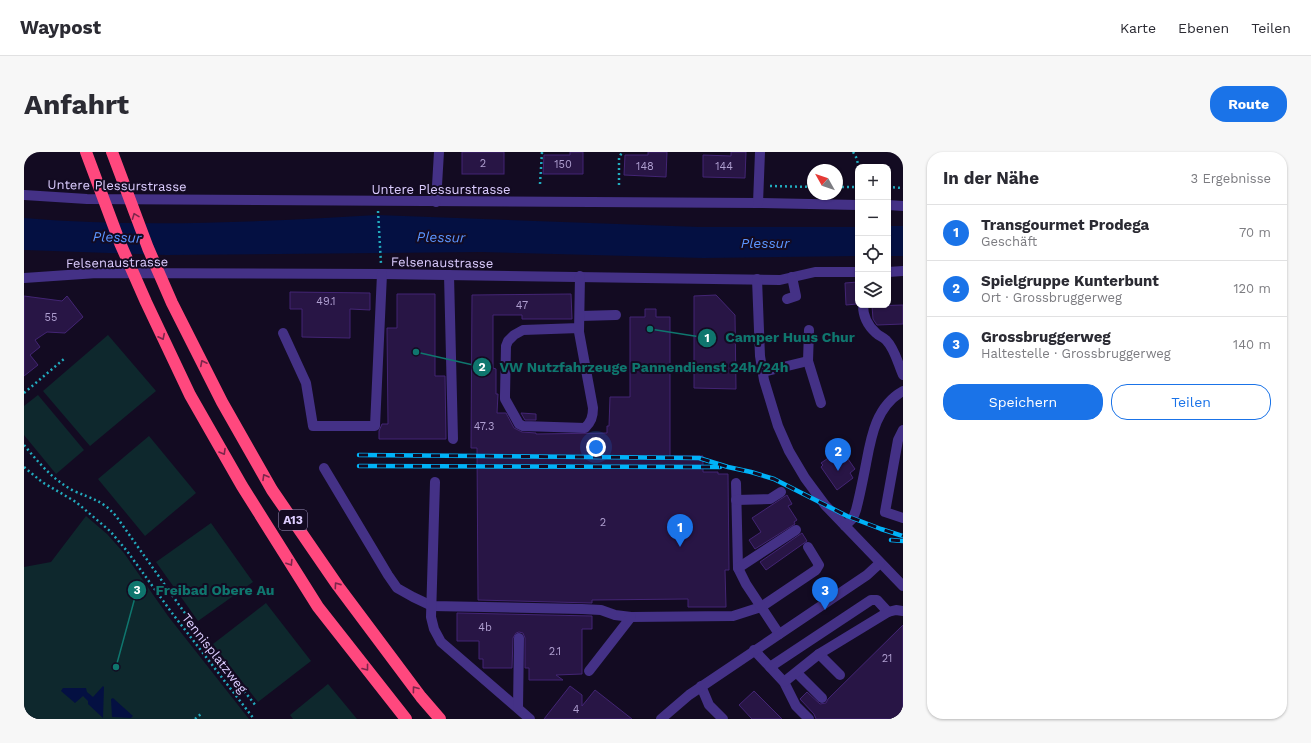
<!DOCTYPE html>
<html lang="de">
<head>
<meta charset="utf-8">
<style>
	:root { --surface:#fff; --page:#f7f7f7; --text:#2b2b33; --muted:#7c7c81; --line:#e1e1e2; --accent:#1a73e8 }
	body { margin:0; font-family:"Work Sans",sans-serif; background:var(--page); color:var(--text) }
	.controls { position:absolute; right:12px; top:12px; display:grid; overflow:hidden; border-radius:8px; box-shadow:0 1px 3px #0004 }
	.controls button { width:36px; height:36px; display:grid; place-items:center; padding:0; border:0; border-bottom:1px solid var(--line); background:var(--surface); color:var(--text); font:20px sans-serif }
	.compass { position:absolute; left:783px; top:12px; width:36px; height:36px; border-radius:50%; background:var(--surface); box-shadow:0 1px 3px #0004; rotate:310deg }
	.you { position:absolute; left:572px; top:295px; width:14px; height:14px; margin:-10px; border:3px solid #fff; border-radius:50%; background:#1a73e8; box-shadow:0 0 0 6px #1a73e833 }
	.badge { display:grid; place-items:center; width:26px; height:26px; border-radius:50%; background:var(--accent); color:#fff; font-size:13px; font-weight:700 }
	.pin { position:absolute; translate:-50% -33px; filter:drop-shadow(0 1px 2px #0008) }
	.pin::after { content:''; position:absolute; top:21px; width:14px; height:12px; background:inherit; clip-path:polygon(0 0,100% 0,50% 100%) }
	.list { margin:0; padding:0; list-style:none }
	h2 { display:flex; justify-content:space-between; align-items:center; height:52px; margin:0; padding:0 16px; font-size:17px }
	h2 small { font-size:13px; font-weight:400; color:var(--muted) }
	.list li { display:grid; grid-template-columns:26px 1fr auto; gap:12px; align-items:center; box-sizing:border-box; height:56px; padding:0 16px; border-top:1px solid var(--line) }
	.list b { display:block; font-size:15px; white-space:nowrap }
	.list p { margin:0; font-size:13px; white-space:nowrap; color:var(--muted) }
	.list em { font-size:13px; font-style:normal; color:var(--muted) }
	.actions { display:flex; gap:8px; padding:12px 16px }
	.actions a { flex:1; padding:9px 0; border:1px solid var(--accent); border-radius:16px; text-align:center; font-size:14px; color:var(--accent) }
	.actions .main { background:var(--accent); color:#fff }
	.icon { flex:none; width:22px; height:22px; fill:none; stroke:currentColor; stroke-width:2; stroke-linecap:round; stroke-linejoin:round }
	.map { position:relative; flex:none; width:879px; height:567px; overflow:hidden; border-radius:16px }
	header { display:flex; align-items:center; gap:24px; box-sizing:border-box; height:56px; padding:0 20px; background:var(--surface); border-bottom:1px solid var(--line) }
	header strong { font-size:19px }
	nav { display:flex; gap:22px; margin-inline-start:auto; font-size:14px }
	.intro { display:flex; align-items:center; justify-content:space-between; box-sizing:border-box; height:96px; padding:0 24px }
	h1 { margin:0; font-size:28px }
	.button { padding:10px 18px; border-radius:16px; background:var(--accent); color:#fff; font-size:14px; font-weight:700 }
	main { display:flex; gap:24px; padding:0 24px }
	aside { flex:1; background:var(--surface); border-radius:16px; box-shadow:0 1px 3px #0004 }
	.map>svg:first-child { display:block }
</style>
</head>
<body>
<header>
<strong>Waypost</strong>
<nav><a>Karte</a><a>Ebenen</a><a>Teilen</a></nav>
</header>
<div class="intro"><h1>Anfahrt</h1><a class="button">Route</a></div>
<main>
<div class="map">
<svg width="879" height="567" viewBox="0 0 879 567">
	<rect width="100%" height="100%" fill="#130b22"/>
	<g fill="#0e282d">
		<path d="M84,183L132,239L66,294L19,239Z"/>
		<path d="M14,243L60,298L32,322L0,283V254Z"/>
		<path d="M125,284L172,341L121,384L74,327Z"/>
		<path d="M62,364L83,382L100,401L144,464L225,567H0V415L27,410Z"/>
		<path d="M187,371L229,430L174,469L132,410Z"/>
		<path d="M242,451L287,509L234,550L189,492Z"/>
		<path d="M304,532L333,567H269L266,563Z"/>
	</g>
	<g fill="#041042">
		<path d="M353,63L675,75H834V104L679,106L457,100L142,103L0,98V66C117,76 235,70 353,63Z"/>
		<rect x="864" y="74" width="15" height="30"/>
		<path d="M79,534L80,535L79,566L64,552V549L59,544L51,551L37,539L39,536H62L63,540L69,545Z"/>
		<path d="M89,546L109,564L107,566L88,565L87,547Z"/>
	</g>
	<g fill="#281545" stroke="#432574">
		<rect x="438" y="0" width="42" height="22"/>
		<path d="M546,0H559V22H519L520,3H546Z"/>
		<path d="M624,0H643L642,25L600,23L601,3H624Z"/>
		<path d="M707,0H722L721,26L679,25V3L707,4Z"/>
		<path d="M834,130V149L833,152L822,153L821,131Z"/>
		<path d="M266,140L346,141V158L326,157V186L278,185V157H266Z"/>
		<path d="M373,142H411V224H421L422,287H355V279L358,272H364L363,176H373Z"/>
		<path d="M547,142L548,167H498V163H469V216L472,217V242H474L473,261H482L490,276L498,280L512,281V282L583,281V274H585L586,245H606V165H621V157H632V165H646V304H679V320H694V322H704L705,418H701L702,455H664V447L568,448V451L454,448L453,296H447L448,143Z"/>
		<path d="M692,143L711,163L712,237L670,236V144Z"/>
		<path d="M0,144L38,149L43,144L59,165L41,181L23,180L11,188L16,195L6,203L14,213L0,224Z"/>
		<path d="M879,153V172L853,173L849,167L848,154Z"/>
		<path d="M497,261L512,262V268H501Z"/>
		<path d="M813,300L820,309L824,307L831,317L826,321L829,326L813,338L797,315L799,313L797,311Z"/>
		<path d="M763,343L768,352L764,354L773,368L770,370L771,372L731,397L725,388L737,380L728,366Z"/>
		<path d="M778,381L783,389L742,418L736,410Z"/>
		<path d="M433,461L568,464V477H558V522L532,523L539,528H505V516H501V486L499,481L495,480L492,481L489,486L488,516H459V507H455V489H433Z"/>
		<path d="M879,473V558L870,567H792L790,562L776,547L783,540L796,552L802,551L804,547Z"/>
		<path d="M546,534L558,543V554L571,538L608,567H520Z"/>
		<path d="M730,539L758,567H728L715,553Z"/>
	</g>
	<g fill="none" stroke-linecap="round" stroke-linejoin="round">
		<g stroke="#22abbe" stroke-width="2.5" stroke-dasharray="2 3" stroke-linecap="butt">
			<path d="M829,0L832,5L835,15"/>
			<path d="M516,32L518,0"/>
			<path d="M595,33V6L598,0"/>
			<path d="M746,34L789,35"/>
			<path d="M813,35H834"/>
			<path d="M864,35L879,36"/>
			<path d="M354,59L357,112"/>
			<path d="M0,241L40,207"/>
			<path d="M0,293C15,311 29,328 50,339C68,347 78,348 92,364L180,488L232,554"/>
			<path d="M0,315L18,330L52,350L86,379L103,399L148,461L230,567"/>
			<path d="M171,567L177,562"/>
		</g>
		<g stroke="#443186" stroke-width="10">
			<path d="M0,43L63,47L734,51L834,53"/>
			<path d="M412,50L415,0"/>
			<path d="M734,51L736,0"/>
			<path d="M864,53L879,54"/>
			<path d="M864,120L879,119"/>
			<path d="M425,123L429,287"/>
			<path d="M0,126L73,121L358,122L756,128L791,120H834"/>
			<path d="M733,127L736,204L740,228L754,274L765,299L781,326L801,353L879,434"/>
			<path d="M763,147L772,144L768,125"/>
			<path d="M839,153C839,164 843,173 852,181C855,184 859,185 862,188C871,197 874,212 879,223"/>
			<path d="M556,164L592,163"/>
			<path d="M555,176L499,178L490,183L484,189L482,194L481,243V247L495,272L499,274L561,276C567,270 569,265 569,256L555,180L556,124"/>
			<path d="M259,181L282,231L289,274H351L358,122"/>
			<path d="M784,209L797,251"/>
			<path d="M739,220L784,209L785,178"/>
			<path d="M879,278L874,288L861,360L879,366"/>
			<path d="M300,316L364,423L373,436L389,445L408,454L558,457L577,458L591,463L607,465L709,464L737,455L792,418L795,413L784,395"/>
			<path d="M411,330L407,465L410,477L417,490L506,567"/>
			<path d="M712,331L714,416L722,432L755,482"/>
			<path d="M712,348L746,347L757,340"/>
			<path d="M821,374L829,366L832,358C836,343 839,327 842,312C847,285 852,254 879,239"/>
			<path d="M714,416L772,378"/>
			<path d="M730,498L760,530L772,554L785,567"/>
			<path d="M795,502L816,523"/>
			<path d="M746,515L847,448H853L864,460"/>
			<path d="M565,519L607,465"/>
			<path d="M773,521L798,546"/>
			<path d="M760,530L795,502L864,460L872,458L879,459"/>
			<path d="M677,534L685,553L699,567"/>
			<path d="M494,556L495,486"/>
			<path d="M637,567L665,543L843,423L856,411"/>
		</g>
		<g stroke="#ff487e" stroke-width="12">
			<path d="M62,0L96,91L122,150L166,243L218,334L294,455L382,567"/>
			<path d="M88,0L124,96L148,151L198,250L248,338L314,434L397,545L416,567"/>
		</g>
		<defs>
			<g id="rail">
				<path d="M335,303L675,306L704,315L727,320L750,327L823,364L857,377L879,384"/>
				<path d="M335,314L696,315"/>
				<path d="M867,388L879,389"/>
			</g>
		</defs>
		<use href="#rail" stroke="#00b2f8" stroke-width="4.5"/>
		<use href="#rail" stroke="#130b22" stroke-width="3" stroke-dasharray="9" stroke-linecap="butt"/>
	</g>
	<defs><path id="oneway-chevron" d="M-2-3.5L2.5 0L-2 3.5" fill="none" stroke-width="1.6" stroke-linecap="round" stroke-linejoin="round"/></defs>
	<g stroke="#7d264b">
		<use href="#oneway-chevron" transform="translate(111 64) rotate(-111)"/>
		<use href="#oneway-chevron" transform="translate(138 185) rotate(64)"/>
		<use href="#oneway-chevron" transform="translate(179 211) rotate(-117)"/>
		<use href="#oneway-chevron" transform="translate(199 300) rotate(60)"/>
		<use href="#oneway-chevron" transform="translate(241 325) rotate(-120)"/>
		<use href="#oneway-chevron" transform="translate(266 411) rotate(58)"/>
		<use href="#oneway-chevron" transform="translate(313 433) rotate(-125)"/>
		<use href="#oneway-chevron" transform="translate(342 516) rotate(52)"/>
		<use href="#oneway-chevron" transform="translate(391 537) rotate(-127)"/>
	</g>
	<g text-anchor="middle" stroke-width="4" stroke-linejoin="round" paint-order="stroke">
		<g font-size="11" fill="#af9fd0">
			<text x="459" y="15">2</text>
			<text x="539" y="16">150</text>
			<text x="621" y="18">148</text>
			<text x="700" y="18">144</text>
			<text x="302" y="153">49.1</text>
			<text x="498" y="157">47</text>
			<text x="27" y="169">55</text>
			<text x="460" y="278">47.3</text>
			<text x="579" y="374">2</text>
			<text x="461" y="479">4b</text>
			<text x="531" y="503">2.1</text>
			<text x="863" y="510">21</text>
			<text x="552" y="561">4</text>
		</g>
		<rect fill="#130b22" stroke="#a093bd" stroke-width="1" x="255" y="358" width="28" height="20" rx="3"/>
		<g font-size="12" font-weight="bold" fill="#dccdff">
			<text x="269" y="372">A13</text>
		</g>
		<g font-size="13" fill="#dccdff" stroke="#130b22">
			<text transform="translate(93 33) rotate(1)" y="5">Untere Plessurstrasse</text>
			<text x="417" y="42">Untere Plessurstrasse</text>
			<text transform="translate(93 110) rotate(-1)" y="5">Felsenaustrasse</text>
			<text transform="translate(418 110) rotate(1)" y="5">Felsenaustrasse</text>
			<text transform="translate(191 501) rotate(52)" y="5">Tennisplatzweg</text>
		</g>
		<g font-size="14" font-style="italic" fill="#5b95ff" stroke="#130b22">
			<text transform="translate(93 85) rotate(2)" y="5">Plessur</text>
			<text transform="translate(417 85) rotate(1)" y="5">Plessur</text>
			<text x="741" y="96">Plessur</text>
		</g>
	</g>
	<path fill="none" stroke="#0f766e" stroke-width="1.5" d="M626 177L683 186M392 200L458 215M92 515L113 438"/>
	<g fill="#0f766e" stroke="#130b22" stroke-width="1.5">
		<circle cx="626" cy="177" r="4"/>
		<circle cx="392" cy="200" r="4"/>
		<circle cx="92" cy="515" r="4"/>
		<circle cx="683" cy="186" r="10"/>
		<circle cx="458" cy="215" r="10"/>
		<circle cx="113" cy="438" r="10"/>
	</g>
	<g font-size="12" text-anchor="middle" font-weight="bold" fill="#fff">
		<text x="683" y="190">1</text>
		<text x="458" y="219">2</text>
		<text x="113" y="442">3</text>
	</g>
	<g font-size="14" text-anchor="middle" font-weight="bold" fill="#0f766e" stroke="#130b22" stroke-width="4" stroke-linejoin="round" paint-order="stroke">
		<text x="766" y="190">Camper Huus Chur</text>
		<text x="620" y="220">VW Nutzfahrzeuge Pannendienst 24h/24h</text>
		<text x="191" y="443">Freibad Obere Au</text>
	</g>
</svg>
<div class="controls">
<button>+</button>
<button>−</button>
<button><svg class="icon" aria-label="locate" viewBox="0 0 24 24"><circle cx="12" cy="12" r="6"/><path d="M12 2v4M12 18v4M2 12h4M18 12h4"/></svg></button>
<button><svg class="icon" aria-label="layers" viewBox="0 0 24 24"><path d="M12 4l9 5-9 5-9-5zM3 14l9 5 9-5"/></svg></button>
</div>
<svg class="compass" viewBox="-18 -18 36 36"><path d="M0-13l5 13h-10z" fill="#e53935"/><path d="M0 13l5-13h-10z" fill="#7c7c81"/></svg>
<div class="you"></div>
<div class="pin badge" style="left:656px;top:395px">1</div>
<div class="pin badge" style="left:814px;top:319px">2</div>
<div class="pin badge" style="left:801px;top:458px">3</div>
</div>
<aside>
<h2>In der Nähe<small>3 Ergebnisse</small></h2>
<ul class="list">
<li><span class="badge">1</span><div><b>Transgourmet Prodega</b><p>Geschäft</p></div><em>70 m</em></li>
<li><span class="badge">2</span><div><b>Spielgruppe Kunterbunt</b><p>Ort · Grossbruggerweg</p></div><em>120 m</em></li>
<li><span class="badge">3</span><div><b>Grossbruggerweg</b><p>Haltestelle · Grossbruggerweg</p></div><em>140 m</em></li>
</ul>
<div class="actions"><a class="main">Speichern</a><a>Teilen</a></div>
</aside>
</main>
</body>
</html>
